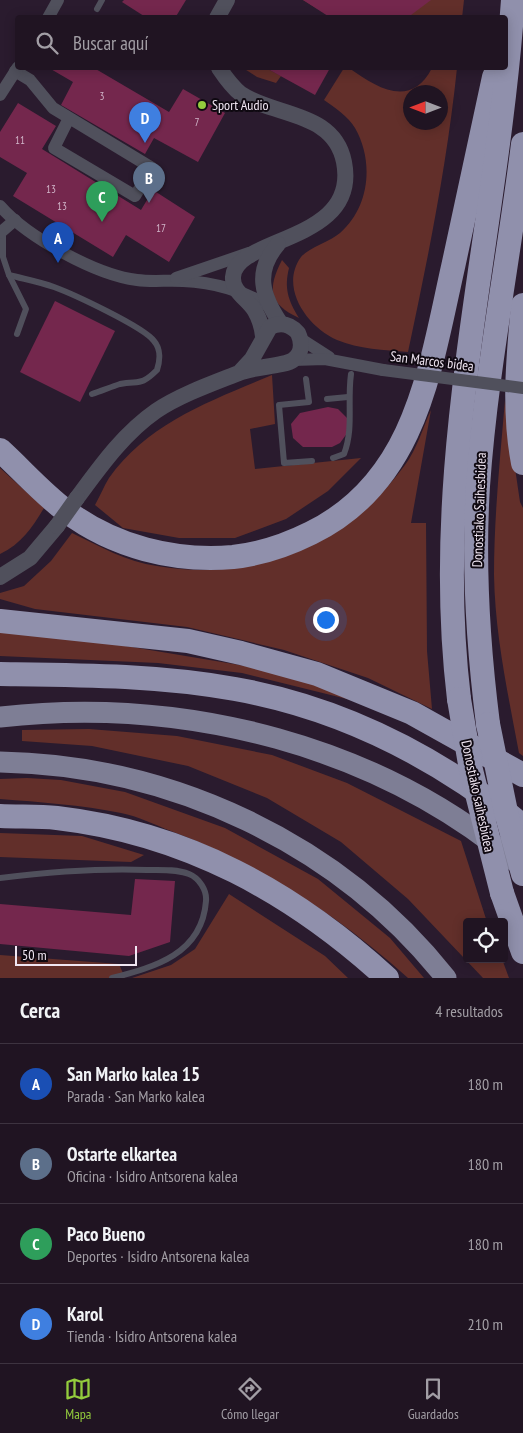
<!DOCTYPE html>
<html lang="es">
<head>
<meta charset="utf-8">
<style>
	:root { --surface:#201422; --page:#2d212f; --text:#f1f3f6; --muted:#a29ea5; --line:#3d3340; --accent:#93cc3d }
	body { margin:0; font-family:"PT Sans Narrow",sans-serif; background:var(--page); color:var(--text) }
	.controls { position:absolute; right:15px; bottom:15px; display:grid; overflow:hidden; border-radius:5px; box-shadow:0 2px 12px #0003 }
	.controls button { width:45px; height:45px; display:grid; place-items:center; padding:0; border:0; border-bottom:1px solid var(--line); background:var(--surface); color:var(--text); font:25px sans-serif }
	.compass { position:absolute; left:403px; top:85px; width:45px; height:45px; border-radius:50%; background:var(--surface); box-shadow:0 2px 12px #0003; rotate:270deg }
	.scale { position:absolute; left:15px; bottom:12px; width:122px; box-sizing:border-box; padding-left:5px; border:2px solid #f0e6f2; border-top:0; font-size:14px; line-height:18px; white-space:nowrap; color:#f0e6f2; -webkit-text-stroke:4px #0f0911; paint-order:stroke }
	.you { position:absolute; left:325px; top:619px; width:18px; height:18px; margin:-12px; border:4px solid #fff; border-radius:50%; background:#1a73e8; box-shadow:0 0 0 8px #1a73e833 }
	.badge { display:grid; place-items:center; width:32px; height:32px; border-radius:50%; background:var(--accent); color:#fff; font-size:16px; font-weight:700 }
	.pin { position:absolute; translate:-50% -41px; filter:drop-shadow(0 1px 2px #0008) }
	.pin::after { content:''; position:absolute; top:26px; width:18px; height:15px; background:inherit; clip-path:polygon(0 0,100% 0,50% 100%) }
	.list { margin:0; padding:0; list-style:none }
	h2 { display:flex; justify-content:space-between; align-items:center; height:65px; margin:0; padding:0 20px; font-size:21px }
	h2 small { font-size:16px; font-weight:400; color:var(--muted) }
	.list li { display:grid; grid-template-columns:32px 1fr auto; gap:15px; align-items:center; box-sizing:border-box; height:80px; padding:0 20px; border-top:1px solid var(--line) }
	.list b { display:block; font-size:19px; white-space:nowrap }
	.list p { margin:0; font-size:16px; white-space:nowrap; color:var(--muted) }
	.list em { font-size:16px; font-style:normal; color:var(--muted) }
	.icon { flex:none; width:28px; height:28px; fill:none; stroke:currentColor; stroke-width:2; stroke-linecap:round; stroke-linejoin:round }
	.map { position:relative; flex:none; width:523px; height:978px; overflow:hidden }
	.search { position:absolute; background:var(--surface); box-shadow:0 2px 12px #0003; left:15px; right:15px; top:15px; height:55px; display:flex; align-items:center; gap:12px; box-sizing:border-box; padding:0 18px; border-radius:5px; color:var(--muted); font-size:19px }
	.sheet { height:385px; background:var(--surface) }
	nav { display:flex; justify-content:space-around; align-items:center; box-sizing:border-box; height:70px; border-top:1px solid var(--line); background:var(--surface); font-size:14px; color:var(--muted) }
	nav a { display:grid; justify-items:center; gap:2px }
	nav .on { color:var(--accent) }
	.map>svg:first-child { display:block }
</style>
</head>
<body>
<div class="map">
<svg width="523" height="978" viewBox="0 0 523 978">
	<rect width="100%" height="100%" fill="#2a1b2e"/>
	<g fill="#622f2a" fill-rule="evenodd">
		<path d="M303,0H464L462,18L331,17Z"/>
		<path d="M243,68H266L281,76L276,83L257,77Z"/>
		<path d="M344,68H349C377,88 411,109 432,68H457C447,164 428,258 408,352C384,350 359,349 337,340C307,327 279,287 301,257C308,248 331,241 340,233C370,207 374,161 355,128C349,117 334,107 324,100ZM410,92H440V122H410Z"/>
		<path d="M282,260L289,268C284,288 288,300 299,318C269,304 267,289 282,260Z"/>
		<path d="M272,375L275,424L250,429L255,469L361,458L328,491L286,519L235,538H179L123,528L95,505C100,496 104,486 109,478C149,422 211,401 272,375Z"/>
		<path d="M505,400L520,502L523,508V756L519,753C508,694 495,635 494,575C494,517 500,459 505,400Z"/>
		<path d="M431,410L411,523H426L427,651L432,709L368,678L284,650L187,627L35,609L0,599V593L24,586L51,561L72,533C99,546 127,562 157,566C256,583 346,546 405,465C417,449 423,427 431,410Z"/>
		<path d="M0,468L44,508C32,528 21,544 0,554Z"/>
		<path d="M0,630L96,641L258,668L318,686L363,703L242,673L158,663L0,656Z"/>
		<path d="M89,729L177,736L272,755L347,783L461,841L487,922H467V959H502L509,978H483L408,899L341,842L267,798L188,766L92,746L22,741V730Z"/>
		<path d="M27,778L61,780L125,792L225,828L318,879L390,938L424,978H408C338,915 259,864 171,831C155,825 138,816 121,813C81,805 40,802 0,799V779Z"/>
		<path d="M0,833L82,836L144,855L131,862L0,857Z"/>
		<path d="M229,894L325,956L348,978H132L171,965L195,949Z"/>
		<path d="M0,955L119,964L125,978H0Z"/>
	</g>
	<g fill="#74274d">
		<path d="M124,0H186L175,18H147L122,2Z"/>
		<path d="M303,0H431L407,18H331Z"/>
		<path d="M49,68H94L169,112L183,89L225,113L198,162L154,138L145,154L61,105L73,82Z"/>
		<path d="M266,68H330L315,95Z"/>
		<path d="M18,103L56,126L42,149L141,210L153,190L195,217L169,262L126,235L113,257L13,196L27,173L0,157V132Z"/>
		<path d="M55,301L115,331L80,402L20,372Z"/>
		<path d="M328,407L338,409L347,418L348,432L340,443L332,447H303L293,438L291,424L300,413Z"/>
		<path d="M135,879L175,881L170,942L129,956L0,944V904L131,915Z"/>
	</g>
	<g fill="none" stroke-linecap="round" stroke-linejoin="round">
		<g stroke="#50505c" stroke-width="6">
			<path d="M97,9L102,0"/>
			<path d="M3,232V257L9,275C24,279 40,282 54,287C73,294 144,327 154,341C161,349 160,361 157,370C140,387 139,380 120,384C111,387 101,391 92,394"/>
			<path d="M9,275L26,309L17,334"/>
			<path d="M306,379L309,402L279,405L284,463L312,461"/>
			<path d="M327,399L348,397"/>
			<path d="M333,458L344,454C354,428 347,403 351,374"/>
			<path d="M0,878C49,872 98,868 147,870C160,870 177,869 189,874C199,878 207,890 206,901C202,954 155,967 112,978"/>
		</g>
		<g stroke="#50505c" stroke-width="12">
			<path d="M48,18L58,0"/>
			<path d="M15,71L30,80L53,108L152,168L135,196L54,148L69,118"/>
			<path d="M0,95L18,67"/>
			<path d="M0,206C27,237 96,275 137,280C152,282 168,280 183,281C213,282 245,291 270,307"/>
			<path d="M0,233L15,220"/>
			<path d="M176,278L249,253"/>
			<path d="M301,339L329,357"/>
			<path d="M293,360L325,359L383,370"/>
		</g>
		<g stroke="#50505c" stroke-width="16">
			<path d="M217,18L227,0"/>
			<path d="M219,68C225,77 232,87 241,94C275,117 334,111 344,162C360,243 235,236 233,277C232,292 248,299 255,311C259,318 262,327 263,336"/>
			<path d="M278,244C254,272 262,296 281,324"/>
			<path d="M77,498C100,467 123,434 156,411C180,395 211,384 239,373C252,367 285,366 293,360C303,353 302,342 298,333C290,324 281,322 270,327L252,359L240,372"/>
			<path d="M0,577L30,558L57,526"/>
		</g>
		<g stroke="#7e7e95" stroke-width="21">
			<path d="M0,717C185,696 380,745 523,868"/>
			<path d="M0,762C171,765 339,843 446,978"/>
		</g>
		<g stroke="#9090ac" stroke-width="24">
			<path d="M523,305C518,357 513,411 523,463"/>
			<path d="M0,450C22,470 42,493 66,511C114,547 174,562 233,557C260,554 287,545 311,533C416,482 430,369 453,267C467,204 480,140 494,77L498,68"/>
			<path d="M0,621L188,641L241,653L317,674L412,713L523,775"/>
			<path d="M0,674C79,675 157,675 235,689C342,708 439,758 523,826"/>
			<path d="M459,699C430,460 497,236 513,0"/>
			<path d="M488,724C478,645 473,566 478,486C486,371 509,258 523,144"/>
			<path d="M0,816C19,817 38,816 57,818C186,833 293,892 387,978"/>
			<path d="M502,893L523,952"/>
		</g>
		<path stroke="#50505c" stroke-width="12" d="M383,370L523,388"/>
		<path stroke="#50505c" stroke-width="16" d="M57,526L77,498"/>
		<g stroke="#9090ac" stroke-width="24">
			<path d="M459,699L471,770L502,893"/>
			<path d="M488,724L506,812L523,874"/>
		</g>
	</g>
	<circle fill="#93cc3d" stroke="#0f0911" stroke-width="2" cx="202" cy="105" r="5"/>
	<g text-anchor="middle" stroke-width="4" stroke-linejoin="round" paint-order="stroke">
		<g font-size="11" fill="#d1b6c9">
			<text x="102" y="100">3</text>
			<text x="197" y="126">7</text>
			<text x="20" y="144">11</text>
			<text x="51" y="193">13</text>
			<text x="62" y="210">13</text>
			<text x="161" y="232">17</text>
		</g>
		<g font-size="14" fill="#f0e6f2" stroke="#0f0911" text-anchor="start">
			<text x="212" y="110">Sport Audio</text>
		</g>
		<g font-size="14" fill="#f0e6f2" stroke="#0f0911">
			<text transform="translate(432 361) rotate(7)" y="5">San Marcos bidea</text>
			<text transform="translate(479 510) rotate(-88)" y="5">Donostiako Saihesbidea</text>
			<text transform="translate(478 796) rotate(78)" y="5">Donostiako saihesbidea</text>
		</g>
	</g>
</svg>
<div class="controls">
<button><svg class="icon" aria-label="locate" viewBox="0 0 24 24"><circle cx="12" cy="12" r="6"/><path d="M12 2v4M12 18v4M2 12h4M18 12h4"/></svg></button>
</div>
<svg class="compass" viewBox="-18 -18 36 36"><path d="M0-13l5 13h-10z" fill="#e53935"/><path d="M0 13l5-13h-10z" fill="#a29ea5"/></svg>
<div class="scale">50 m</div>
<div class="you"></div>
<div class="pin badge" style="left:58px;top:263px;background:#1a4fb4">A</div>
<div class="pin badge" style="left:149px;top:203px;background:#5c6f8a">B</div>
<div class="pin badge" style="left:102px;top:222px;background:#2e9e5b">C</div>
<div class="pin badge" style="left:145px;top:143px;background:#3f7fe0">D</div>
<div class="search"><svg class="icon" aria-label="search" viewBox="0 0 24 24"><circle cx="10" cy="10" r="6"/><path d="M15 15l6 6"/></svg>Buscar aquí</div>
</div>
<section class="sheet">
<h2>Cerca<small>4 resultados</small></h2>
<ul class="list">
<li><span class="badge" style="background:#1a4fb4">A</span><div><b>San Marko kalea 15</b><p>Parada · San Marko kalea</p></div><em>180 m</em></li>
<li><span class="badge" style="background:#5c6f8a">B</span><div><b>Ostarte elkartea</b><p>Oficina · Isidro Antsorena kalea</p></div><em>180 m</em></li>
<li><span class="badge" style="background:#2e9e5b">C</span><div><b>Paco Bueno</b><p>Deportes · Isidro Antsorena kalea</p></div><em>180 m</em></li>
<li><span class="badge" style="background:#3f7fe0">D</span><div><b>Karol</b><p>Tienda · Isidro Antsorena kalea</p></div><em>210 m</em></li>
</ul>
</section>
<nav>
<a class="on"><svg class="icon" aria-label="map" viewBox="0 0 24 24"><path d="M3 6l6-2 6 2 6-2v14l-6 2-6-2-6 2zM9 4v14M15 6v14"/></svg>Mapa</a>
<a><svg class="icon" aria-label="directions" viewBox="0 0 24 24"><path d="M12 3l9 9-9 9-9-9zM9 14v-3h6M13 9l2 2-2 2"/></svg>Cómo llegar</a>
<a><svg class="icon" aria-label="saved" viewBox="0 0 24 24"><path d="M7 4h10v16l-5-4-5 4z"/></svg>Guardados</a>
</nav>
</body>
</html>
